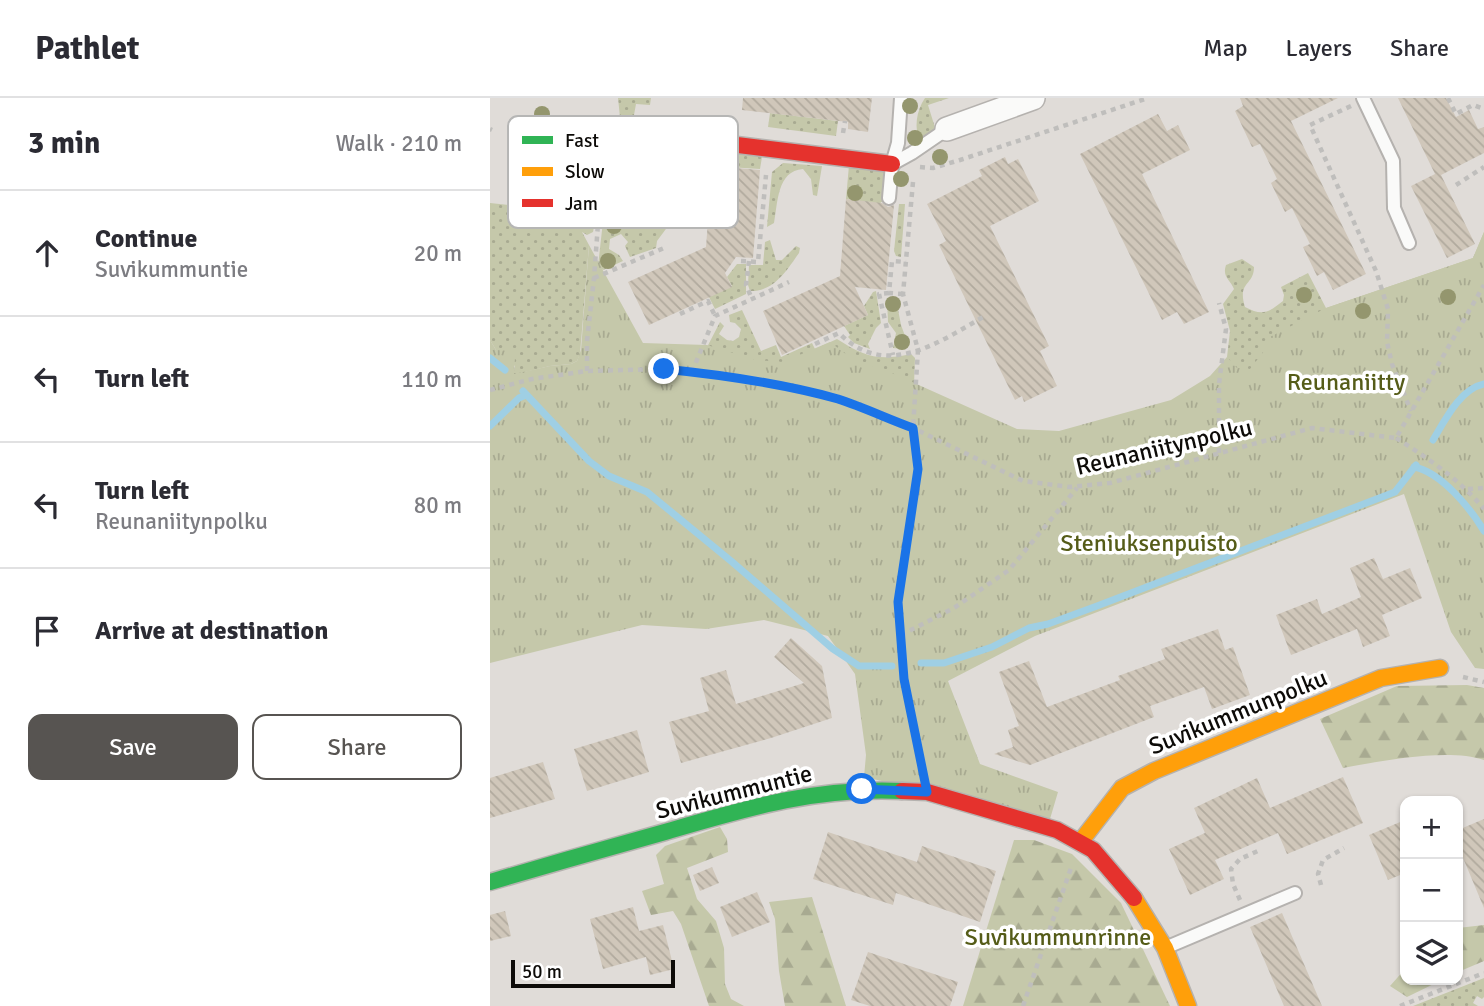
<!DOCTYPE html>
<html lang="en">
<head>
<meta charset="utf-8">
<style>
	:root { --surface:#fff; --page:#f7f7f7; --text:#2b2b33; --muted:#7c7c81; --line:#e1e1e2; --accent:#575451 }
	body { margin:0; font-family:Signika,sans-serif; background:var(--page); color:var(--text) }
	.controls { position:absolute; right:21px; bottom:21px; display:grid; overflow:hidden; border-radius:14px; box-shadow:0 2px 5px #0004 }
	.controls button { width:63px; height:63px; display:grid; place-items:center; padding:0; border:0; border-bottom:2px solid var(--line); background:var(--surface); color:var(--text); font:35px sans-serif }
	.scale { position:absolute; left:21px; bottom:18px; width:164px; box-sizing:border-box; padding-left:7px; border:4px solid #0d0b08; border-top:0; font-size:19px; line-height:24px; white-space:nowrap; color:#0d0b08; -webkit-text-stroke:5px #fff; paint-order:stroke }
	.stop { position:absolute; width:21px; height:21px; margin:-16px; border:5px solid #1a73e8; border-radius:50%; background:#fff }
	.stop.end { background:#1a73e8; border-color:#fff; box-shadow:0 2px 7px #0008 }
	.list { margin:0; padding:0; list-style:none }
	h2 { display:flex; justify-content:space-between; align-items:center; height:91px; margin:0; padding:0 28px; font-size:30px }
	h2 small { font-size:23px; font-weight:400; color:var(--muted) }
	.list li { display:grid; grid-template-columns:46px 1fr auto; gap:21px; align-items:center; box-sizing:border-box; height:126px; padding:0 28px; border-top:2px solid var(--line) }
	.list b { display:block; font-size:26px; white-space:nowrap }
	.list p { margin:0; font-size:23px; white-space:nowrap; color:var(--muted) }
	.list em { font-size:23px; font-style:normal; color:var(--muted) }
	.actions { display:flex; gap:14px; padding:21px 28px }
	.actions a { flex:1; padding:16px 0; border:2px solid var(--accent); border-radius:14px; text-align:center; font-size:24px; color:var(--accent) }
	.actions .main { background:var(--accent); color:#fff }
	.icon { flex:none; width:38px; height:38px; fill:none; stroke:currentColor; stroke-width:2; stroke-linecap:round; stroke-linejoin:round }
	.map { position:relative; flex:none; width:994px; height:908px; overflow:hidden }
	header { display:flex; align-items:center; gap:42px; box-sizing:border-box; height:98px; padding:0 35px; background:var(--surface); border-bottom:2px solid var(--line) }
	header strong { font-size:33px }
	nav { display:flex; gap:38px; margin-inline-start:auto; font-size:24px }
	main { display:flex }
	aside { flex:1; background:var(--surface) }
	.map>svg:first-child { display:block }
</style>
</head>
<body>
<header>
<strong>Pathlet</strong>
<nav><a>Map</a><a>Layers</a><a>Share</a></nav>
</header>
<main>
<aside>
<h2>3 min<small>Walk · 210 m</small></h2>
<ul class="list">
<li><svg class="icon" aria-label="ahead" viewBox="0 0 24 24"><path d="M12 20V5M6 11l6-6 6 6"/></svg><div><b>Continue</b><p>Suvikummuntie</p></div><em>20 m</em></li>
<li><svg class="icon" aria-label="left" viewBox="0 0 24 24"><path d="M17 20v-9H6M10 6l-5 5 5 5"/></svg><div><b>Turn left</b></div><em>110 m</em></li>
<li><svg class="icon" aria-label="left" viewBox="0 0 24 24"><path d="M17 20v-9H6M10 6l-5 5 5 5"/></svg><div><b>Turn left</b><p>Reunaniitynpolku</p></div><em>80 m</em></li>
<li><svg class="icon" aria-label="arrive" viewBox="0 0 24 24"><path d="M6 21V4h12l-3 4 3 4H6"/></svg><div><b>Arrive at destination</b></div></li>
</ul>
<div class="actions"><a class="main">Save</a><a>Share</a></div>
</aside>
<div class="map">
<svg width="994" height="908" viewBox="0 0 994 908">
	<defs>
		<pattern id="grass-dots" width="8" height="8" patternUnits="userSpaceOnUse" patternTransform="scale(1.75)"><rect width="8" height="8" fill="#c5c8aa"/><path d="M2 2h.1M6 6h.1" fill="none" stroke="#a8aa91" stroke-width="1.8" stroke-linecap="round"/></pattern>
		<pattern id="forest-firs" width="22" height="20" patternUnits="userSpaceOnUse" patternTransform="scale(1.75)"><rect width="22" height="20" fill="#c5c8aa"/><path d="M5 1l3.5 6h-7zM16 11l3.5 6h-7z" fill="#a8aa91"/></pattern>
		<pattern id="park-tufts" width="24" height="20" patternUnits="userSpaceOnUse" patternTransform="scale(1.75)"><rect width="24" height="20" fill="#c5c8aa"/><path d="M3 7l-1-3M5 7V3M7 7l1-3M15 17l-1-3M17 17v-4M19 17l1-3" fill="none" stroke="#a8aa91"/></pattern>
		<pattern id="building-back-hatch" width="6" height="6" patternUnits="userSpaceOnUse" patternTransform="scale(1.75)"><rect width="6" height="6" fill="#d0c7ba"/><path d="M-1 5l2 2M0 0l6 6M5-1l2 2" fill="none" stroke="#b1aa9e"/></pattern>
	</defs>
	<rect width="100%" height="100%" fill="#e0dcd8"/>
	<g fill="url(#grass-dots)">
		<path d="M128,0H161L160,7L146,6L142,28L131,29Z"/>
		<path d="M435,0H459L438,7L447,36L430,45C424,30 426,13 435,0Z"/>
		<path d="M280,15L348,23L346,38L278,29Z"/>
		<path d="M26,38L36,39L28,116L84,122L94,49L108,43L111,51L108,109L103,134L97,137L92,134L99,147L90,256L87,263L81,266L60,268L23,277L25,268L6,252L0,242V105L19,107Z"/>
		<path d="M125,42L196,48L189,101L196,104L167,143L166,150L140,159L135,148L138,144L131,136L120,141L119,151L129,157L133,163L113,172L108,168L121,52Z"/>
		<path d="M224,49L272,59L270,71L222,68L218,120H209L211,88H217Z"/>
		<path d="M293,65L332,68L327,98L323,97L321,81L313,71C287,73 288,104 284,125L277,129L282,74Z"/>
		<path d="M359,67L395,74L393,104H391L390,106L356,101Z"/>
		<path d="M409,106H415L411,159L406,158L404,153Z"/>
		<path d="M994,134V169L743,302L737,259L740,233L733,206L744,191C740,181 732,179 736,167L752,161L764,169C764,188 747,183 755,209C772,218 778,215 793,203L794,197L791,189L818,175L836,210L983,160Z"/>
		<path d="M280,142L286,162H292L306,148L310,150L309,155C297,172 284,194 260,193L258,187L259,167H273L275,144Z"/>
		<path d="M247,166H256V196L225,211L219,199L242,188L237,179Z"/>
		<path d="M386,193L391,225L386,230L378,246L380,251L364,245L358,239L360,237L354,228L378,217L374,208L383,194Z"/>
		<path d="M401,199L406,201L411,227L418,246L413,251L403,250L406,235L398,224L397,200Z"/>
		<path d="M252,212L271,253L286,247L291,259L322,245L325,251L347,241C375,259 388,263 421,256L425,260L424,287L214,255L230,224L234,228L229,236L237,242L243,243L249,239L251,231L245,225L240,224L239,217Z"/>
		<path d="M994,880V899L992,901L987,898L983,905L988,908H923Z"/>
	</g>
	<g fill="url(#forest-firs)">
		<path d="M977,587L994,590V662C957,650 892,663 853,670L830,621L907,588Z"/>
		<path d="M230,729L237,741L238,754L197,770L207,801L226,823L234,850L235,886L241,901L254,908H219L191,826L183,813L161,817L152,793L174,786L166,757L175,748Z"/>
		<path d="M524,742H544L582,756L631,805L680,908H473Z"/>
		<path d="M322,799L356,908H295L289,873L285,821L279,804Z"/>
		<path d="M994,827V863L968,874V830Z"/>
		<path d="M915,871V882H952L917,899L900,888Z"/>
	</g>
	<path fill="url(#park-tufts)" d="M994,134V571L985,570L961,534L914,396L545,538L458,583L490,666L568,694L560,721L374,679L376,657L365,576L338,538L274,522L216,531L152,527L0,565V242L6,252L20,253L25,259L24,276L60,268L81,266L87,263L91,252L99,147L153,245L217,247L266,262L293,264L340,244L365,263L393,271L527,331L569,333L681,302L720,278L737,259L747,270L760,271L778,248L780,239L836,210L983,160Z"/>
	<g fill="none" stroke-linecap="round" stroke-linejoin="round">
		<g stroke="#9fcfe4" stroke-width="7">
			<path d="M0,260L15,272"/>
			<path d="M33,293L99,363L119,378L157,394L241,463L343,551L369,568H402"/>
			<path d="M0,328L29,300L36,297"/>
			<path d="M943,342C955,322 970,291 994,286"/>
			<path d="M924,369C951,374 981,411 994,433"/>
			<path d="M431,565H454L502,549L539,530L558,526L607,508L905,394L926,367"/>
		</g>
	</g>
	<g fill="url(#building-back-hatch)">
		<path d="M253,0H382L378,34L358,31V24L252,12Z"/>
		<path d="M750,0H848L801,23L876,176L843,192L834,174L827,178L813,149L820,146L802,110L795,114L781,85L787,81L770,46L762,49L745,13L753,8Z"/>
		<path d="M908,0H956L966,19L979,12L988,31L994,29V55L951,77L985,146L957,160L921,88L945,76Z"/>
		<path d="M668,16L677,33L688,27L700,52L652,76L719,214L694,226L687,214L672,222L590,56Z"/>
		<path d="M515,59L518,66L528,61L549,103L500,128L559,248L550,253L567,288L534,304L532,298L525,302L490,231L449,147L456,143L437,106L492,78L489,72Z"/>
		<path d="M222,68L270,72L263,160L246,159L235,175L242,189L159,227L138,184L216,149Z"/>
		<path d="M356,101L392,105L398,109L404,107L396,192L365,189L378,217L292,257L273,213L350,178Z"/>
		<path d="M884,460L893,481L920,470L932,500L892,517L900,538L873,549L867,531L801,557L786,517L827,501L832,516L871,499L860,470Z"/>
		<path d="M728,531L735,552L743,549L760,597L722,611L714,589L660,608L664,619L540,667L504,656L523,649L518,632L529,628L509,574L539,563L557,609L630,582L628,578L675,561L671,551Z"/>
		<path d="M301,540L332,568L342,620L281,640L191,665L179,624L219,613L210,580L236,572L246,606L314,585L284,559Z"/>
		<path d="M147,632L159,674L97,693L84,651Z"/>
		<path d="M53,664L65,701L0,720V680Z"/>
		<path d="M853,679L873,725L797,756L788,735L725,762L734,781L700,797L679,751L715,735L704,710L767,680L780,710Z"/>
		<path d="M994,721V810L968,748V732Z"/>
		<path d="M915,722V775L898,782L879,737Z"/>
		<path d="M338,734L427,764L432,748L506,773L490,824L406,795L403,807L323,781Z"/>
		<path d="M222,769L229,785L210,793L203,777Z"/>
		<path d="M267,794L280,824L242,839L230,809Z"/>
		<path d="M143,809L149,833L173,827L184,871L160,877L156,859L113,871L100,821Z"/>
		<path d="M15,813L21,838L0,843V817Z"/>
		<path d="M792,815L832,908H794L760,829Z"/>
		<path d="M378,854L468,884L460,908H380L361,902Z"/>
	</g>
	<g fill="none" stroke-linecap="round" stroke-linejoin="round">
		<defs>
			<g id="lane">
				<path d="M873,0L903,63L904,110L919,145"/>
				<path d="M402,66L422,55L457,31"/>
				<path d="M399,100L402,66L408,45L411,0"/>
				<path d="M675,850L805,795"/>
			</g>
			<path id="street" d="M457,31L543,0"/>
			<path id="fast" d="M0,784C58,767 117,750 175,734C257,710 326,689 412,693"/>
			<g id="slow">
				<path d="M591,743L632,690L664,673L891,580L950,570"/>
				<path d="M644,800L675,850L698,908"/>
			</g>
			<g id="jam">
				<path d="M67,33L142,34L402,66"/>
				<path d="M412,693L437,694L567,732L603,752L644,800"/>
			</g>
		</defs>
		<use href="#lane" stroke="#b5b2af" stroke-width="16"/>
		<use href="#street" stroke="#b5b2af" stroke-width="26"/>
		<use href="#fast" stroke="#b5b2af" stroke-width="19"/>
		<use href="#slow" stroke="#b5b2af" stroke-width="19"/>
		<use href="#jam" stroke="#b5b2af" stroke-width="19"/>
		<g stroke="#bfbebc" stroke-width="4.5" stroke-dasharray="5 5" stroke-linecap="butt">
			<path d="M958,0L966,16L983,7L994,11"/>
			<path d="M861,8L820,27L886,173L898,211L897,244L902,266L921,313"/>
			<path d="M0,31L2,32"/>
			<path d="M353,35L355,23"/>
			<path d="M430,69L443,70L470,62L658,0"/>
			<path d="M423,84L413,196L428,252L423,330L428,371L408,504L414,581L432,668"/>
			<path d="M966,87L994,69"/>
			<path d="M251,163L268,164L276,77"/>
			<path d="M259,163L256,187L262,201"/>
			<path d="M104,180L174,150"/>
			<path d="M399,195L389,196L403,257"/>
			<path d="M413,196L399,195L402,163L416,164"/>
			<path d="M190,216L218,203L225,218"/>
			<path d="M325,246L349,235C395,282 448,245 493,219"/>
			<path d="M97,273V243L104,180L113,58"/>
			<path d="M202,274L225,218L299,184"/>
			<path d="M0,292L42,281L97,273L174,271L230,276L283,285L350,302L423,330L533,383L580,389L620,385L822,330L906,340L994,187"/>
			<path d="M906,340C939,361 969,381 994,411"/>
			<path d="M729,355V286L736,231L729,205"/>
			<path d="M978,391L994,390"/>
			<path d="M411,537L464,510L519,472L587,390"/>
			<path d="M973,579L994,584"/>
			<path d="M831,787L828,776L833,762L854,750"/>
			<path d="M750,802L743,786L741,771L750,761L770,752"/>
			<path d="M533,908L581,770"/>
			<path d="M910,908L994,875"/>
		</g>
		<use href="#lane" stroke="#fafaf9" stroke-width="12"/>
		<use href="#street" stroke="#fafaf9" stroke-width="23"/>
		<use href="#fast" stroke="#30b455" stroke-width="16"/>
		<use href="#slow" stroke="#ff9f0a" stroke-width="16"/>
		<use href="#jam" stroke="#e5322d" stroke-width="16"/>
	</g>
	<g fill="#94966e">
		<circle cx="420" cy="8" r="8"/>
		<circle cx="52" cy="16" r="8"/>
		<circle cx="425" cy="40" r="8"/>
		<circle cx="450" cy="59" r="8"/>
		<circle cx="411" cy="81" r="8"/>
		<circle cx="365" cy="95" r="8"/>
		<circle cx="124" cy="128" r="8"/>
		<circle cx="118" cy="163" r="8"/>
		<circle cx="814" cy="197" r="8"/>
		<circle cx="958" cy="199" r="8"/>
		<circle cx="403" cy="206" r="8"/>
		<circle cx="873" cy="213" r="8"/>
		<circle cx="412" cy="244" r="8"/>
	</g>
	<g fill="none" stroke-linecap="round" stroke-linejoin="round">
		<path stroke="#1a73e8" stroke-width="9" d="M174,271C233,277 291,285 348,301C373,309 398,321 423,330L428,371L408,504L414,581L437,694L372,691"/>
	</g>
	<g text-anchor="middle" stroke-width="7" stroke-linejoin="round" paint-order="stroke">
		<g font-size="24" fill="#555c18" stroke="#fff">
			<text x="856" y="292">Reunaniitty</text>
			<text x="659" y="453">Steniuksenpuisto</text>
			<text x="568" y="847">Suvikummunrinne</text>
		</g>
		<g font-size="24" fill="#0d0b08" stroke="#fff">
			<text transform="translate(674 349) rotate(-13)" y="8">Reunaniitynpolku</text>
			<text transform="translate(748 614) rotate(-22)" y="8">Suvikummunpolku</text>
			<text transform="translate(244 694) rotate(-14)" y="8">Suvikummuntie</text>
		</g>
	</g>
	<rect x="18" y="18" width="230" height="112" rx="10" fill="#fff" stroke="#b6b6b5" stroke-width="2"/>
	<rect x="32" y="38" width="31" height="8" fill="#30b455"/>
	<rect x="32" y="69" width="31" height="9" fill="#ff9f0a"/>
	<rect x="32" y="101" width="31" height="8" fill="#e5322d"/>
	<g font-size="19" fill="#0d0b08">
		<text x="75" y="49">Fast</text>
		<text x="75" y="80">Slow</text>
		<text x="75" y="112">Jam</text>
	</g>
</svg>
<div class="controls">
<button>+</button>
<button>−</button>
<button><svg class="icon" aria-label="layers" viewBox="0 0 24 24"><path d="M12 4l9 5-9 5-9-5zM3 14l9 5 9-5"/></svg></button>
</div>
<div class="scale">50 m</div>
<div class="stop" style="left:372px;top:691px"></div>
<div class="stop end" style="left:174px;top:271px"></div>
</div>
</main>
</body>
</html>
